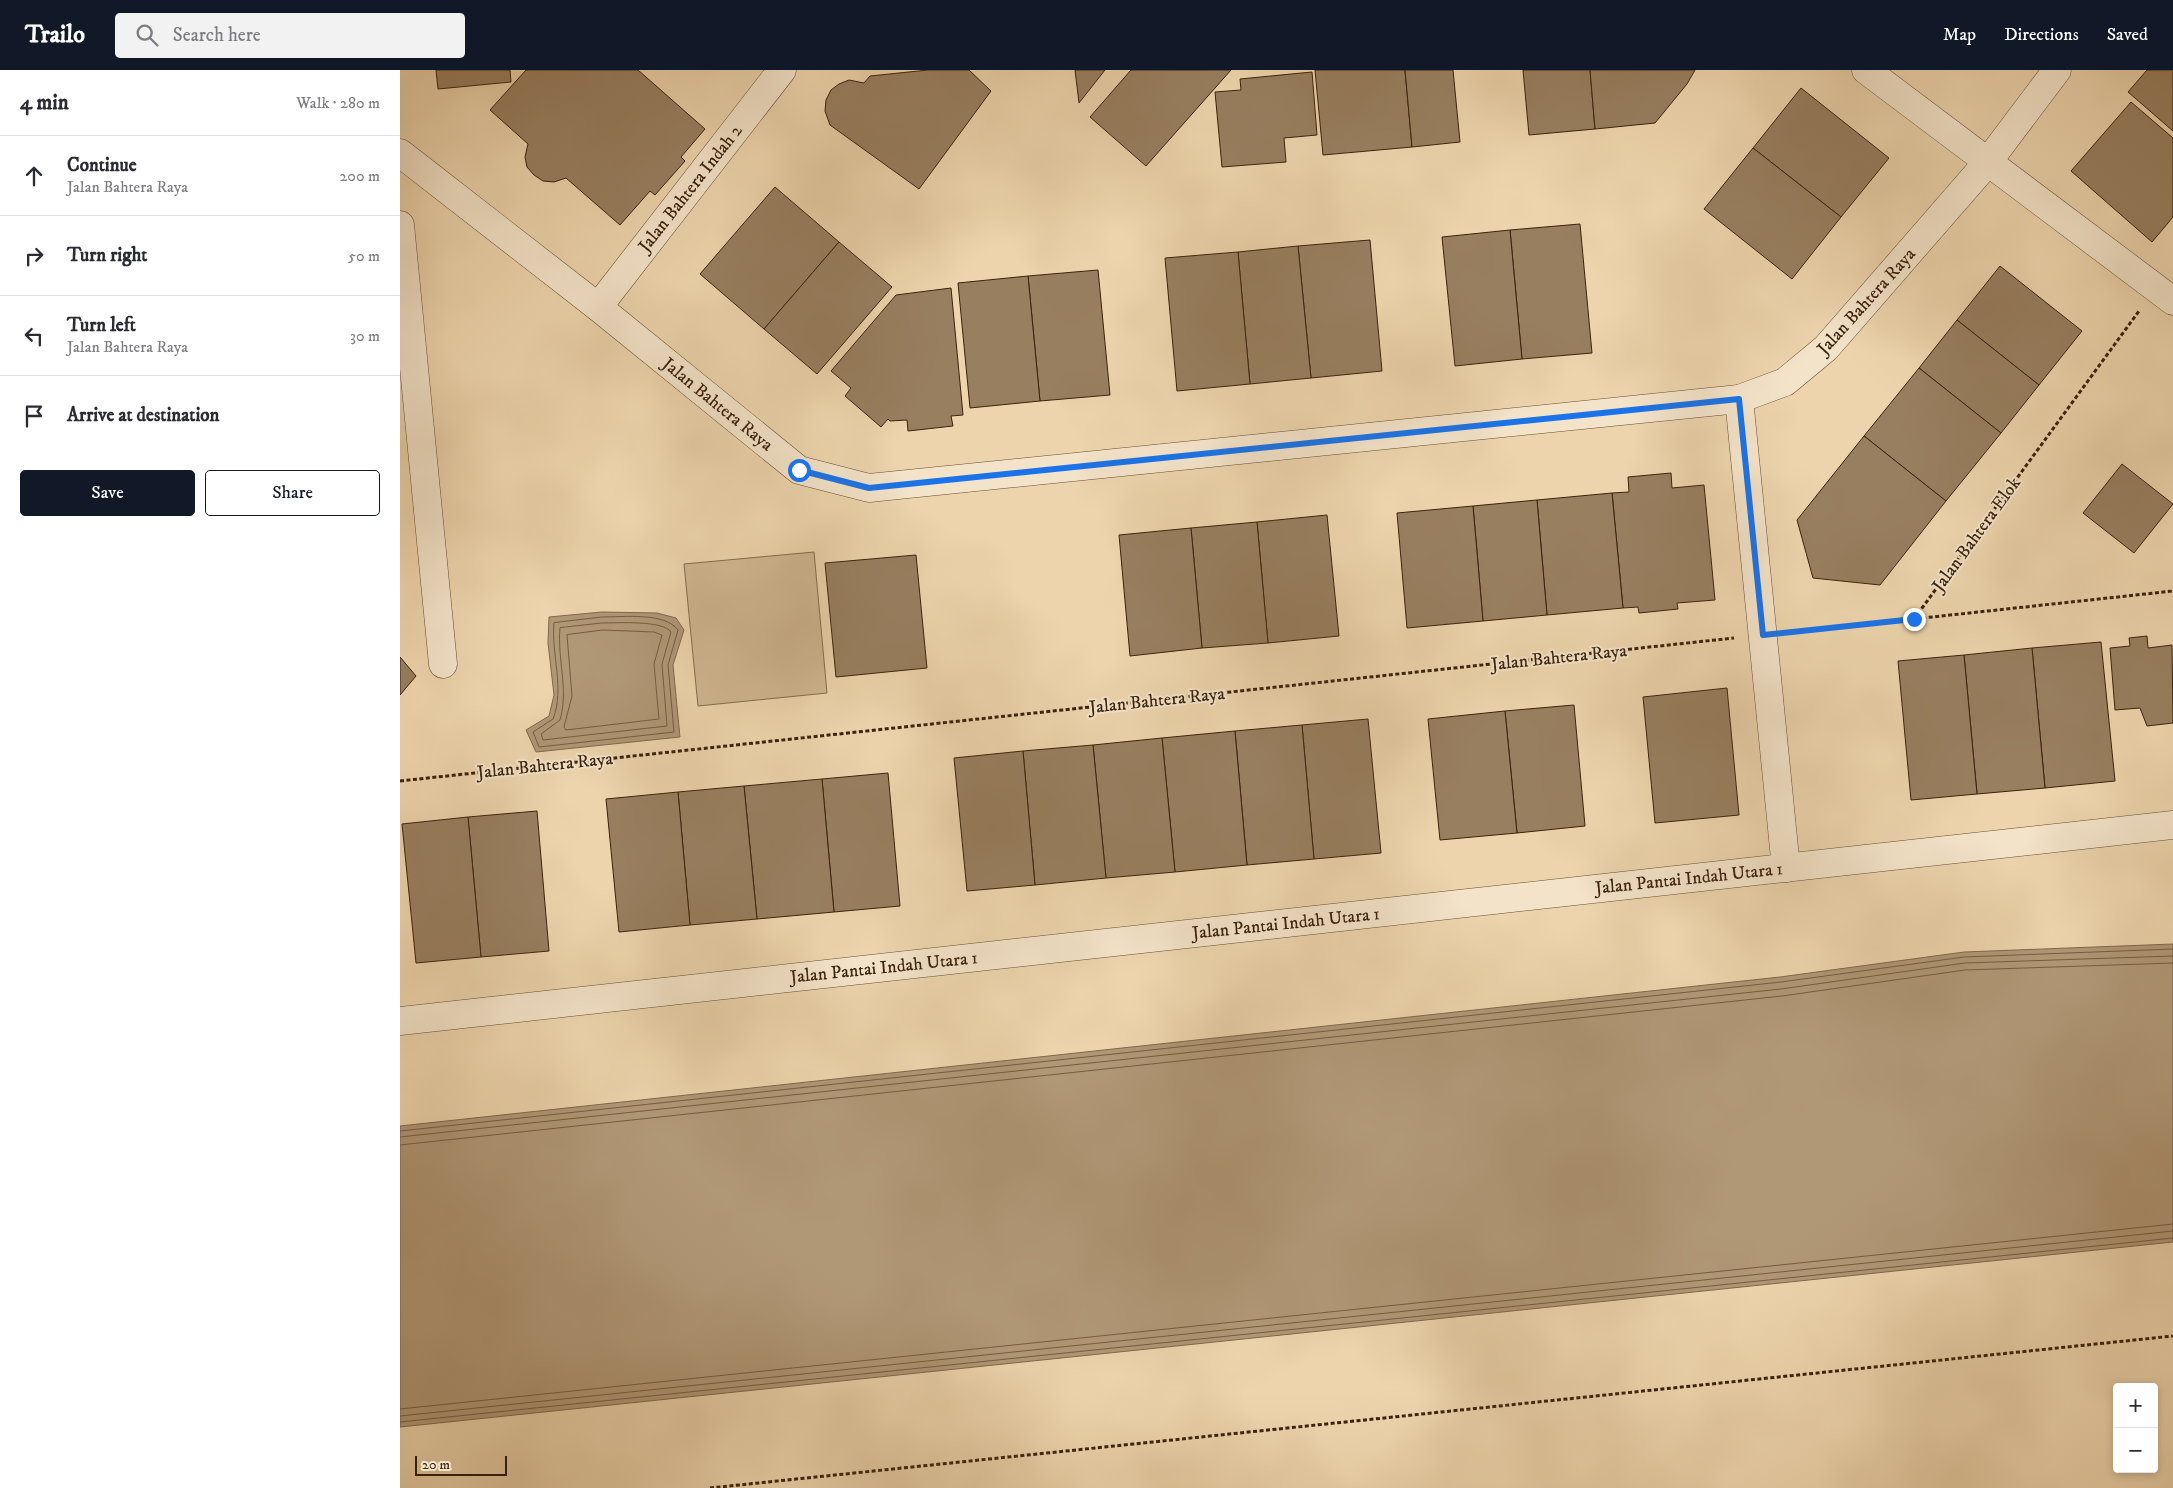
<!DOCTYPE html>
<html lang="en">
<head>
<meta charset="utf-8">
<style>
	:root { --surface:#fff; --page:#f2f2f3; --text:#2b2b33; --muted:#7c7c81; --line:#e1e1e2; --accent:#111827 }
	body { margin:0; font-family:"IM FELL DW Pica",serif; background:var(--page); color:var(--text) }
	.controls { position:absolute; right:15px; bottom:15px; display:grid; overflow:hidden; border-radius:5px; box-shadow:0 2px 8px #0003 }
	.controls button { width:45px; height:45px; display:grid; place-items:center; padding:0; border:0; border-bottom:1px solid var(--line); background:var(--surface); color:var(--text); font:25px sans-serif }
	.scale { position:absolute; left:15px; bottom:12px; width:92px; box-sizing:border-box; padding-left:5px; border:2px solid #3b220d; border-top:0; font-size:14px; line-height:18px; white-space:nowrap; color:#3b220d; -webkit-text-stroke:4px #f3e3c9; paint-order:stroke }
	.stop { position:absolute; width:15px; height:15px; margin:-11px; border:4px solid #1a73e8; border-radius:50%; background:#fff }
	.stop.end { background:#1a73e8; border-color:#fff; box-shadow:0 1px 5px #0008 }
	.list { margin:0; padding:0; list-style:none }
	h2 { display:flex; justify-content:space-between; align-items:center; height:65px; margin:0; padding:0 20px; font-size:21px }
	h2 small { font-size:16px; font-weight:400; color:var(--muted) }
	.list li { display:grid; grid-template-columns:32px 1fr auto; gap:15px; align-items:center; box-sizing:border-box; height:80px; padding:0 20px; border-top:1px solid var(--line) }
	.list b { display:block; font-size:19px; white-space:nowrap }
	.list p { margin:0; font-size:16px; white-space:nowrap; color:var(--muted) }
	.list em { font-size:16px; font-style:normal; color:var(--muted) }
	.actions { display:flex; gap:10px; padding:15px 20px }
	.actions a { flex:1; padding:11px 0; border:1px solid var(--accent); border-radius:5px; text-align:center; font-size:18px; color:var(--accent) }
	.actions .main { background:var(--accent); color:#fff }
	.icon { flex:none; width:28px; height:28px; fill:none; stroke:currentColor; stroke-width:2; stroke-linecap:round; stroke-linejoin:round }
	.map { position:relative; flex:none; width:1773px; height:1418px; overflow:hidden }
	header { display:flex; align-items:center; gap:30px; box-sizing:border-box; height:70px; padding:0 25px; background:var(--accent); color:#fff }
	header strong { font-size:24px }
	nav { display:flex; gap:28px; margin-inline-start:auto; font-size:18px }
	.search { width:350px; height:45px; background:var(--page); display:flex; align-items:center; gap:12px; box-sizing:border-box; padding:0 18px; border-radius:5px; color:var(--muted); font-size:19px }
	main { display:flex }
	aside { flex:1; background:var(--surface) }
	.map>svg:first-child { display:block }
</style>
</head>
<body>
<header>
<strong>Trailo</strong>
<div class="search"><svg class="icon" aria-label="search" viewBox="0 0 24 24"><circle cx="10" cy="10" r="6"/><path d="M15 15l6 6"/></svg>Search here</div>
<nav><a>Map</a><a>Directions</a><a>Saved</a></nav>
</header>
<main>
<aside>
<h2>4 min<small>Walk · 280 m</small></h2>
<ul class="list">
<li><svg class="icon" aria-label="ahead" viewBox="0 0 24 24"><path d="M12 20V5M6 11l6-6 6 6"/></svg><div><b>Continue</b><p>Jalan Bahtera Raya</p></div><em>200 m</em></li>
<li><svg class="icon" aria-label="right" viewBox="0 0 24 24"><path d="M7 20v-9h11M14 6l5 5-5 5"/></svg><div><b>Turn right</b></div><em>50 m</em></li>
<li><svg class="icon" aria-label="left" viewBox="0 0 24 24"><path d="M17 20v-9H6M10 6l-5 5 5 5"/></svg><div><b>Turn left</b><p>Jalan Bahtera Raya</p></div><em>30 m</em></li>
<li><svg class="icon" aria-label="arrive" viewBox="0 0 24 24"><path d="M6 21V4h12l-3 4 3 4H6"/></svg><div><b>Arrive at destination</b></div></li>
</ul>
<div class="actions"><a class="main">Save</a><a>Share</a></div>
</aside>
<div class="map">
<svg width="1773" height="1418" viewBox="0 0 1773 1418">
	<rect width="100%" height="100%" fill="#edd4ac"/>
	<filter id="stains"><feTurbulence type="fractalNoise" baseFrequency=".004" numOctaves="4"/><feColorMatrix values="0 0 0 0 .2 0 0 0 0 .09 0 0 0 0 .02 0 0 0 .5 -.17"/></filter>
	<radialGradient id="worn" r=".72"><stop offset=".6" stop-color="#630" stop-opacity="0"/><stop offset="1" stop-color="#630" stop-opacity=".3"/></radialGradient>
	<path fill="#cfb691" stroke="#856c4f" d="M414,482L427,623L298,636L284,494Z"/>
	<g fill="#b09776" stroke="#81684c">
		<path d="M202,542L257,543L276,548L284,560L273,595L280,667L136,682L126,660L149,646L154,625L148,573L149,547Z"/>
		<path d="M1773,874V1172L0,1357V1056L1380,907L1564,882Z"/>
	</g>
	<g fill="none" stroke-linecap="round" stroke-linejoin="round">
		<g stroke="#765c42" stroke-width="1">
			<path d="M202,547C224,547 265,542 278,560L268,595L274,662L139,677L133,662L153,649C165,618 151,585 154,553Z"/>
			<path d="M202,553C217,553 263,550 271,562L262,594L267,656L143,670L141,664L160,650C169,619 157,590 160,558Z"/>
			<path d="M203,560L254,562L262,565L254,594L259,649L166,660L164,657L172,626L167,565Z"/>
			<path d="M0,1061L1381,912L1564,887L1773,879"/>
			<path d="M0,1067L1381,919L1565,893L1773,886"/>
			<path d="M0,1075L1382,926L1565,900L1773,893"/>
			<path d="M0,1339L1773,1154"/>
			<path d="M0,1346L1773,1161"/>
			<path d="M0,1352L1773,1168"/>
		</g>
	</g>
	<g fill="#987f60" stroke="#3b220d">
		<path d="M36,0H110L111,12L38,19Z"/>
		<path d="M126,0H238L305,59L281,87L285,91L255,125L250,121L220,155L166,108L154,112L143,111L134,105L127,97L125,87L128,74L90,40Z"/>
		<path d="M528,0H569L591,21L519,119L430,55L425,41L426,30L431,20L439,14L449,10L464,13L470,6Z"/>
		<path d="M675,0H705L679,33Z"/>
		<path d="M731,0H831L746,96L690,47Z"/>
		<path d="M915,0H1005L1012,77L923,85Z"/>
		<path d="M1005,0H1053L1060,72L1012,77Z"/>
		<path d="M1123,0H1190L1195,59L1129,65Z"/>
		<path d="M1190,0H1295L1287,14L1255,53L1195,59Z"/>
		<path d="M1747,0H1773V61L1728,22Z"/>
		<path d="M912,2L917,65L884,68L886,92L822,97L815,22L841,20L840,9Z"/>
		<path d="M1401,18L1489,88L1441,147L1353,78Z"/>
		<path d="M1731,32L1773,68V147L1752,172L1671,101Z"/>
		<path d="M1353,78L1441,147L1392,209L1304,139Z"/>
		<path d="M375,117L439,172L364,259L300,204Z"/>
		<path d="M1180,154L1192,283L1122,289L1110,160Z"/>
		<path d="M1110,160L1122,289L1055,296L1042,167Z"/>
		<path d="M970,170L982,301L911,308L898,176Z"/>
		<path d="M439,172L492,217L417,304L364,259Z"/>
		<path d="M898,176L911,308L850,314L838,182Z"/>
		<path d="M838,182L850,314L777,321L765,188Z"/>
		<path d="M1600,196L1682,261L1639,315L1557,250Z"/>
		<path d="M698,200L710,325L640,331L628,206Z"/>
		<path d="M628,206L640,331L570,338L558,213Z"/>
		<path d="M551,218L563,345L551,346L553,356L508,361L507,350L490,351L488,349L481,357L445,326L451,318L431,301L496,225Z"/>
		<path d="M1557,250L1639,315L1601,363L1519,298Z"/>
		<path d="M1519,298L1601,363L1546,431L1464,366Z"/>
		<path d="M1464,366L1546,431L1480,515L1413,508L1397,450Z"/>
		<path d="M1722,394L1773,434L1734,483L1683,443Z"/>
		<path d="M1271,403L1272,418L1304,415L1315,530L1277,533L1278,539L1239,543L1238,537L1223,538L1212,423L1229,422L1228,407Z"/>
		<path d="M1212,423L1223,538L1147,545L1137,430Z"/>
		<path d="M1137,430L1147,545L1083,551L1073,436Z"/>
		<path d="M1073,436L1083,551L1007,558L997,443Z"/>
		<path d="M927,445L939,566L868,573L857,452Z"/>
		<path d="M857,452L868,573L802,578L791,458Z"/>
		<path d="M791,458L802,578L730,586L719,465Z"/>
		<path d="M516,485L527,598L436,607L425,493Z"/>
		<path d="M1747,566L1748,578L1772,575L1773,653L1747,656L1740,638L1715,640L1710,578L1730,576L1729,568Z"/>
		<path d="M1701,572L1715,711L1645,718L1632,578Z"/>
		<path d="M1632,578L1645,718L1577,724L1564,585Z"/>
		<path d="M1564,585L1577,724L1511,730L1498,591Z"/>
		<path d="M0,587L16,606L0,625Z"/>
		<path d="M1327,618L1339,745L1255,753L1243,627Z"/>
		<path d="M1174,635L1185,756L1117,763L1105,641Z"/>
		<path d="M1105,641L1117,763L1040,770L1028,649Z"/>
		<path d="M968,649L981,783L914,789L902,655Z"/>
		<path d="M902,655L914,789L847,795L835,661Z"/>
		<path d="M835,661L847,795L775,802L762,668Z"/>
		<path d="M762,668L775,802L706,808L693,675Z"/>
		<path d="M693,675L706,808L635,815L623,681Z"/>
		<path d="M623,681L635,815L567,821L554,688Z"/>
		<path d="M488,703L500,836L434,842L422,709Z"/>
		<path d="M422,709L434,842L357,849L344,716Z"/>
		<path d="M344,716L357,849L290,855L278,722Z"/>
		<path d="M278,722L290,855L219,862L206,729Z"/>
		<path d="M137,741L149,881L81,887L68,747Z"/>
		<path d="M68,747L81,887L16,893L2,754Z"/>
	</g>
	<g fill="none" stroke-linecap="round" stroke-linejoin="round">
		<defs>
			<g id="minor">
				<path d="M1466,0L1773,231"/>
				<path d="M0,83L198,237L399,400L469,418L1339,329L1385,312L1426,278L1587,93L1657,0"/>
				<path d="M0,155L43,594"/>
				<path d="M198,237L382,0"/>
				<path d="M1339,329L1386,798"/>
				<path d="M0,951L1773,755"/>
			</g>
		</defs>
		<use href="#minor" stroke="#684e35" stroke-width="29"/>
		<g stroke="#3b220d" stroke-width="3" stroke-dasharray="4 2.5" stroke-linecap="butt">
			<path d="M1514,549L1739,241"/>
			<path d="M1393,562L1773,521"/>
			<path d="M0,711L1334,568"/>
			<path d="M310,1418L1773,1266"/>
		</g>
		<use href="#minor" stroke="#f3e3c9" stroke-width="28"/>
	</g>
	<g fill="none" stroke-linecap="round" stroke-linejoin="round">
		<path stroke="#1a73e8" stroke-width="6" d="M399,400L469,418L1339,329L1363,565L1514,549"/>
	</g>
	<g text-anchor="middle" stroke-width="4" stroke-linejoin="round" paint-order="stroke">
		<g font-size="18" fill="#3b220d" stroke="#f3e3c9">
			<text transform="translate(290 118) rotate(-52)" y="6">Jalan Bahtera Indah 2</text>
			<text transform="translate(1466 231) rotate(-48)" y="6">Jalan Bahtera Raya</text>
			<text transform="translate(318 334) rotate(39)" y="6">Jalan Bahtera Raya</text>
			<text transform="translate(1576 464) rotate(-54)" y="6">Jalan Bahtera Elok</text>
			<text transform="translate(1159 587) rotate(-6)" y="6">Jalan Bahtera Raya</text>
			<text transform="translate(757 630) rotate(-6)" y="6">Jalan Bahtera Raya</text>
			<text transform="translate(145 695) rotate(-6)" y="6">Jalan Bahtera Raya</text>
			<text transform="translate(1289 808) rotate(-6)" y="6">Jalan Pantai Indah Utara 1</text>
			<text transform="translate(886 853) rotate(-6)" y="6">Jalan Pantai Indah Utara 1</text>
			<text transform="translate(484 897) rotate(-6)" y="6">Jalan Pantai Indah Utara 1</text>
		</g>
	</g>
	<rect width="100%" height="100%" filter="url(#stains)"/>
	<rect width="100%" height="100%" fill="url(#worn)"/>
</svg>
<div class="controls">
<button>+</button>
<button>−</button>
</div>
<div class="scale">20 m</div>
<div class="stop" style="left:399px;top:400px"></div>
<div class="stop end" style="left:1514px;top:549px"></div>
</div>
</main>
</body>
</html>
